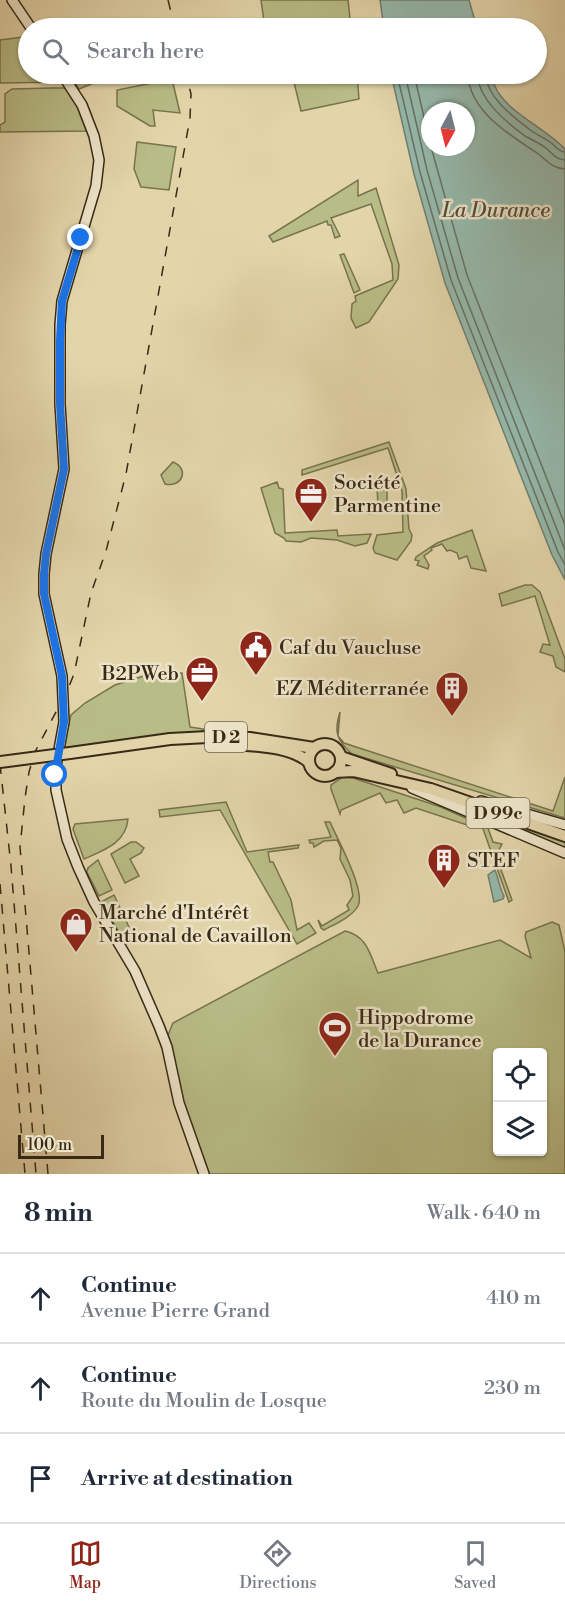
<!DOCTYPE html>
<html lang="en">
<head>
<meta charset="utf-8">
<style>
	:root { --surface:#fff; --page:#f6f6f7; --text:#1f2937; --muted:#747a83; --line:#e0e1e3; --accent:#8f2418 }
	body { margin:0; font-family:"Libre Bodoni",serif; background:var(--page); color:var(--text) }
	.controls { position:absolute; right:18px; bottom:18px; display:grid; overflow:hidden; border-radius:6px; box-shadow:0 2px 4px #0004 }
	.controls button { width:54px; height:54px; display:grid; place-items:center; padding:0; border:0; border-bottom:2px solid var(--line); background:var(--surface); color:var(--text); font:30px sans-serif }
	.compass { position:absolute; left:421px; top:102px; width:54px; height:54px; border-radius:50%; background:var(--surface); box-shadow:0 2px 4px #0004; rotate:187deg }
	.scale { position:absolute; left:18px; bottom:15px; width:86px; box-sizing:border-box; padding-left:6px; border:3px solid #382a17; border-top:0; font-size:16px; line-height:21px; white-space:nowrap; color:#382a17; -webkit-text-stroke:4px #ede4c8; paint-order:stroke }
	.stop { position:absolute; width:18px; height:18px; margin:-14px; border:4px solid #1a73e8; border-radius:50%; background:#fff }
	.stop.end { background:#1a73e8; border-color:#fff; box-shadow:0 2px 6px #0008 }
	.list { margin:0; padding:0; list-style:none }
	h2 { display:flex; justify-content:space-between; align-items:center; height:78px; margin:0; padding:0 24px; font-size:26px }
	h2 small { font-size:20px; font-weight:400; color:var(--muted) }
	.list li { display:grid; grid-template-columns:39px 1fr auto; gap:18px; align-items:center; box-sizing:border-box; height:90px; padding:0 24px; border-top:2px solid var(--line) }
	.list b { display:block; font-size:22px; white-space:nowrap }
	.list p { margin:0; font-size:20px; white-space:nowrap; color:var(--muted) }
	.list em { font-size:20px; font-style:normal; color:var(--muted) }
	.icon { flex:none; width:33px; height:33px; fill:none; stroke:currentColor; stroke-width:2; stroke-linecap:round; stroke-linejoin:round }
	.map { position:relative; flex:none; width:565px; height:1174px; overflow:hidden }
	.search { position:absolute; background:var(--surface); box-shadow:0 2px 4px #0004; left:18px; right:18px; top:18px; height:66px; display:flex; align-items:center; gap:15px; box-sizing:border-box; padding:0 21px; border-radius:33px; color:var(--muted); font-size:22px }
	.sheet { height:348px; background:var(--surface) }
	nav { display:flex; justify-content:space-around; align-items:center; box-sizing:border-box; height:84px; border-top:2px solid var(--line); background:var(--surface); font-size:16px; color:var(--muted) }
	nav a { display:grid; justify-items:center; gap:3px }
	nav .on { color:var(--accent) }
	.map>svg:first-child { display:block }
</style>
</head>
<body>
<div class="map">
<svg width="565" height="1174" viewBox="0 0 565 1174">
	<rect width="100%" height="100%" fill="#e3d5aa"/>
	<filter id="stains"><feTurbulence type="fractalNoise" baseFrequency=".00333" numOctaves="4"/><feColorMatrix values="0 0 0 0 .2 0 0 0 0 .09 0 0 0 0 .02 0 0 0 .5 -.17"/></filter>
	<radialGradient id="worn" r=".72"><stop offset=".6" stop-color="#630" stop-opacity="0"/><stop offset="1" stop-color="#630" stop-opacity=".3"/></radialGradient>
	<g fill="#b8bc86" stroke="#78734e" stroke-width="1.5" fill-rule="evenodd">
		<path d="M261,0H348L351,28H265Z"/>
		<path d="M23,37L24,45H28V74H57L63,82L0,83V40Z"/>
		<path d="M69,74H88L96,82L79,89Z"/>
		<path d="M292,74H357L359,99L301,111Z"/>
		<path d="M172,79L180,113L153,110L155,126H150L117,106V90Z"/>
		<path d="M52,88H66L77,103L87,131L0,132V125L5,122V94L12,89Z"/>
		<path d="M137,142L176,147L169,190L141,187L134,169Z"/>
		<path d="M358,180V196L376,188L399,265L398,279L369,322L356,328L351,318L352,304L356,301L355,296L393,280L392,264L371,204L331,218L340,236L335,238L331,225H328L327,221L273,242L269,236Z"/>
		<path d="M344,254L360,290L354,293L340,255Z"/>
		<path d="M389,442L406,489L409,529L412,535L411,541L397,560L375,553L373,548L377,535L403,532L402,491L388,448L302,475V470Z"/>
		<path d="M173,462C190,469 182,488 165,484L161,475Z"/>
		<path d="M277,482L279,488L283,489L285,533L337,530L338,536L371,534L367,543L355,546L337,540L311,538L301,542L286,541L284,538L275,533L261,488Z"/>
		<path d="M383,485L387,488V512L368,514L367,508L378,507L377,486Z"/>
		<path d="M472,530L486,571L471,568L467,556L459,559L457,553L450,550L447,551L442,544L431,548L432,550L424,556L429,565L428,569L417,565L419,561L415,560L416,557L437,543Z"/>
		<path d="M525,585H532L540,592L565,659V672L556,667L553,656L540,652L543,644L550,645L535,596L502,606L499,594Z"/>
		<path d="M182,673L190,727L203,729L205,731L63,749L71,715L85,703L115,685L150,674Z"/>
		<path d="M340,712L338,736L344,743L553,811L565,777V818L352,754C336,740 334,731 340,712Z"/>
		<path d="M343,777L353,778L441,807L470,820V826L416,808L404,813L397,800L386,803L380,793L341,810L340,814L331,789V785Z"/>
		<path d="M226,802L247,852L299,845L298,848L268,852L270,862H273L291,900L297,930L309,923L316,933L297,944L220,810L160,817L159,810Z"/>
		<path d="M462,806L565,841V850Z"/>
		<path d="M128,819C126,843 104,850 84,859L73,829L75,824Z"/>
		<path d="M325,822H330C337,838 366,891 358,906C352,917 335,924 324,930L321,928L318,920L322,926L349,910L347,905L353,896L350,880L340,859L341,848L337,840L324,841L314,847L313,843H310L309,840L331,837Z"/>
		<path d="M482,826L488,828L493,842L502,844L496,856L512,900L509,902Z"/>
		<path d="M131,842H136L144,848L141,853L130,859L139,876L125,883L111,854Z"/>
		<path d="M98,860L112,890L99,896L87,872L88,868Z"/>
		<path d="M114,895L135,940L126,944L101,902Z"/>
		<path d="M552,922L559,925L565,952V1174H207L182,1100L168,1035L173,1023L345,931C367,936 370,954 378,973L500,940L531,958L525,936L526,932ZM498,1052H542V1152H498Z"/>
	</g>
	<g fill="#95b8ab" stroke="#707f70" stroke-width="1.5" fill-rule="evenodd">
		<path d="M380,0H469L477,28H384Z"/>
		<path d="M391,74H490C493,80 495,89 500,95C514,115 547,130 565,149V580L552,555L445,283L414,174ZM430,111H466V147H430Z"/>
		<path d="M495,870C499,879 499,887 504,896L503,899L494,902L488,875Z"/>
	</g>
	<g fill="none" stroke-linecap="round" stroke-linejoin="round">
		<g stroke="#667161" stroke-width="1.5">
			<path d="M397,74L420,172L451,280L558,552L565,565"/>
			<path d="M405,74L427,170L458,278L565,550"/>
			<path d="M414,74L430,143"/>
			<path d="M468,74C469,111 510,135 537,153C547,160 551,168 565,169"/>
			<path d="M477,74C479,100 505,121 525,136C532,140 539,143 546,148C553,154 555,159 565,160"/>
			<path d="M485,74C488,98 511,115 529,129C535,134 543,137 550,142C556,146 557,151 565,152"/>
			<path d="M431,147L467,275L565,525"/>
		</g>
		<defs>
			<g id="secondary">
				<path d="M12,0L31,28"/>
				<path d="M62,74L82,105L94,136L99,160L96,186L62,301L60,325V404L64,469L46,554L44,574V594L62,676L64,722L56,766V790L67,839L78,867L94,902L135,971L159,1026L167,1047L179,1103L204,1174"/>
				<path d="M412,788L565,853"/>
				<path d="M481,801L565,825"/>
			</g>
			<g id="primary">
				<circle cx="325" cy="760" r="16"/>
				<path d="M233,744C258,746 289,746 309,762"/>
				<path d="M70,753L170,739L208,737L250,738L314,748"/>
				<path d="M341,757L391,774"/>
				<path d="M335,772L353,771L431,789L565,836"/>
			</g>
		</defs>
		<use href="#secondary" stroke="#382a17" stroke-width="12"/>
		<use href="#primary" stroke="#382a17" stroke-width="14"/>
		<use href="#secondary" stroke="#ede4c8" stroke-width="9"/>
		<use href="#primary" stroke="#e3d5aa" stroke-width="10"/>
		<g stroke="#382a17" stroke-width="1.5" stroke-dasharray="10 10" stroke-linecap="butt">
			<path d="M168,0L175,28"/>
			<path d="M0,764L11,866L36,1174"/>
			<path d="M0,884L25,1174"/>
			<path d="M48,1174L20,847L25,798L29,772L35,752L68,689L74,674L91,593L106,551L126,474L190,118L191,94L186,74"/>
		</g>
		<defs>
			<path id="primary-bridge" d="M0,762L70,753"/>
		</defs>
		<use href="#primary-bridge" stroke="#382a17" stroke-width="14" stroke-linecap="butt"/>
		<use href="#primary-bridge" stroke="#e3d5aa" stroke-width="10"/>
	</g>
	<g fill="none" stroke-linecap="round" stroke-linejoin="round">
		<path stroke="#1a73e8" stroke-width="8" d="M55,775L64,722L62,676L44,594V574L46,554L64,469L60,404V340L62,301L81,238"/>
	</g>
	<defs>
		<symbol id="office-pin" viewBox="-11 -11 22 30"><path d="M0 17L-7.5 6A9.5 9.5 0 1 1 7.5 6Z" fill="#8f2418" stroke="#ede4c8"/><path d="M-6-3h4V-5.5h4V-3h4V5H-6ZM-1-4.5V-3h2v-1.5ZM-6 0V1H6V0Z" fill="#fff"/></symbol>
		<symbol id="civic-pin" viewBox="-11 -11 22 30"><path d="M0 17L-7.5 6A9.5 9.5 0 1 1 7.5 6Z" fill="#8f2418" stroke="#ede4c8"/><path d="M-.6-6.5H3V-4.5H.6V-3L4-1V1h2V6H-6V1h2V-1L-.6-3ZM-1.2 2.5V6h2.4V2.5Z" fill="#fff"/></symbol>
		<symbol id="building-pin" viewBox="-11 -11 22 30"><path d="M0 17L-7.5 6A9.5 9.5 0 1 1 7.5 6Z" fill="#8f2418" stroke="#ede4c8"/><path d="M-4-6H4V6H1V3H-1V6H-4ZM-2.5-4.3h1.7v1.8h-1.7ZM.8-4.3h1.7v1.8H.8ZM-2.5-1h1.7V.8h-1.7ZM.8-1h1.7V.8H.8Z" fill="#fff"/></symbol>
		<symbol id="shop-pin" viewBox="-11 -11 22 30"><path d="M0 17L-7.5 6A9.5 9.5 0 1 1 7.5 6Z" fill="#8f2418" stroke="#ede4c8"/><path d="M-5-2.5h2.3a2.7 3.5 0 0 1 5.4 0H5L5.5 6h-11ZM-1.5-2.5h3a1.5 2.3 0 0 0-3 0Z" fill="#fff"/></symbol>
		<symbol id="stadium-pin" viewBox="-11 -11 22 30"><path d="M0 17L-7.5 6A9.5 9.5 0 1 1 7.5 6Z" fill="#8f2418" stroke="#ede4c8"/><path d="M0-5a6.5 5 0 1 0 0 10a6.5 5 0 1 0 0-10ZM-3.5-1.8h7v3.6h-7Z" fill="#fff"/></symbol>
	</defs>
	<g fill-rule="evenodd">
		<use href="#office-pin" x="292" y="475" width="38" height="52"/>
		<use href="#civic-pin" x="237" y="628" width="38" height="52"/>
		<use href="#office-pin" x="183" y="654" width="38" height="52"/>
		<use href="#building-pin" x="433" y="669" width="38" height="52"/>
		<use href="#building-pin" x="425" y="841" width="38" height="52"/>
		<use href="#shop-pin" x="57" y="905" width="38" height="52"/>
		<use href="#stadium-pin" x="316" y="1009" width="38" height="52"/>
	</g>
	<g text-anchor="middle" stroke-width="5" stroke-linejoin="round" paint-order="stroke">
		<g fill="#ede4c8" stroke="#6e624c" stroke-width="1.5">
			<rect x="205" y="722" width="42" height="30" rx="4.5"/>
			<rect x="466.5" y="798" width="63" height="30" rx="4.5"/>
		</g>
		<g font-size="18" font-weight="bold" fill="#382a17">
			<text x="226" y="743">D 2</text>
			<text x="498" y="819">D 99c</text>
		</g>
		<g font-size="20" fill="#382a17" stroke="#ede4c8" text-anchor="start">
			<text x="334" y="489">Société<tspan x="334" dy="23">Parmentine</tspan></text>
			<text x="279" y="654">Caf du Vaucluse</text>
			<text x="179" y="680" text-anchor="end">B2PWeb</text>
			<text x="429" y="695" text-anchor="end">EZ Méditerranée</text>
			<text x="467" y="867">STEF</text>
			<text x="99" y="919">Marché d'Intérêt<tspan x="99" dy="23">National de Cavaillon</tspan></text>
			<text x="358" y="1024">Hippodrome<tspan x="358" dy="23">de la Durance</tspan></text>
		</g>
		<g font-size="21" font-style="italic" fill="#4f4e3c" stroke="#ede4c8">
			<text x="496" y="217">La Durance</text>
		</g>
	</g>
	<rect width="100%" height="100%" filter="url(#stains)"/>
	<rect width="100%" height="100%" fill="url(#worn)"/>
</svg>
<div class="controls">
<button><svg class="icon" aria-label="locate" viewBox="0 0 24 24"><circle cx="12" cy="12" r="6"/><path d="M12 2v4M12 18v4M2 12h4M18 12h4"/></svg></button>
<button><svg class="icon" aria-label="layers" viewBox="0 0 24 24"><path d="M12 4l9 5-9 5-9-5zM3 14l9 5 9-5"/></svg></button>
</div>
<svg class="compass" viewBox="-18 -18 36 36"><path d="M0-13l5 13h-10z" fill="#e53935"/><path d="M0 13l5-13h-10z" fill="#747a83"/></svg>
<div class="scale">100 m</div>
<div class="stop" style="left:55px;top:775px"></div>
<div class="stop end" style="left:81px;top:238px"></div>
<div class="search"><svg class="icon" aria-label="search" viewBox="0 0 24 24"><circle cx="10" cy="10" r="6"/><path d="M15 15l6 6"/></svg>Search here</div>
</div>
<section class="sheet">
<h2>8 min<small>Walk · 640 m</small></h2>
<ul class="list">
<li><svg class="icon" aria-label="ahead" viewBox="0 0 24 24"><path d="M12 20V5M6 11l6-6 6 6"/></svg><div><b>Continue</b><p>Avenue Pierre Grand</p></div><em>410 m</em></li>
<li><svg class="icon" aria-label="ahead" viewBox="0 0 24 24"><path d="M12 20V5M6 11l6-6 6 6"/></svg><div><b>Continue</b><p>Route du Moulin de Losque</p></div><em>230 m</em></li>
<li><svg class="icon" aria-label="arrive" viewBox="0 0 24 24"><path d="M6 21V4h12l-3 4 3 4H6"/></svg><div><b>Arrive at destination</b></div></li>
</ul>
</section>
<nav>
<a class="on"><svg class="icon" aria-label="map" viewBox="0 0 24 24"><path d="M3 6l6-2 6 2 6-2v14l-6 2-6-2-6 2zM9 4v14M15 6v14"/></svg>Map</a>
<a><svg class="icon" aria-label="directions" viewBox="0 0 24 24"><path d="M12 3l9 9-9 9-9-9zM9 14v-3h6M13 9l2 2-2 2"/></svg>Directions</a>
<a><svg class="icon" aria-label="saved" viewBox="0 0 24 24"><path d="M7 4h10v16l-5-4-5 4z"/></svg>Saved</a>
</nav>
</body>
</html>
